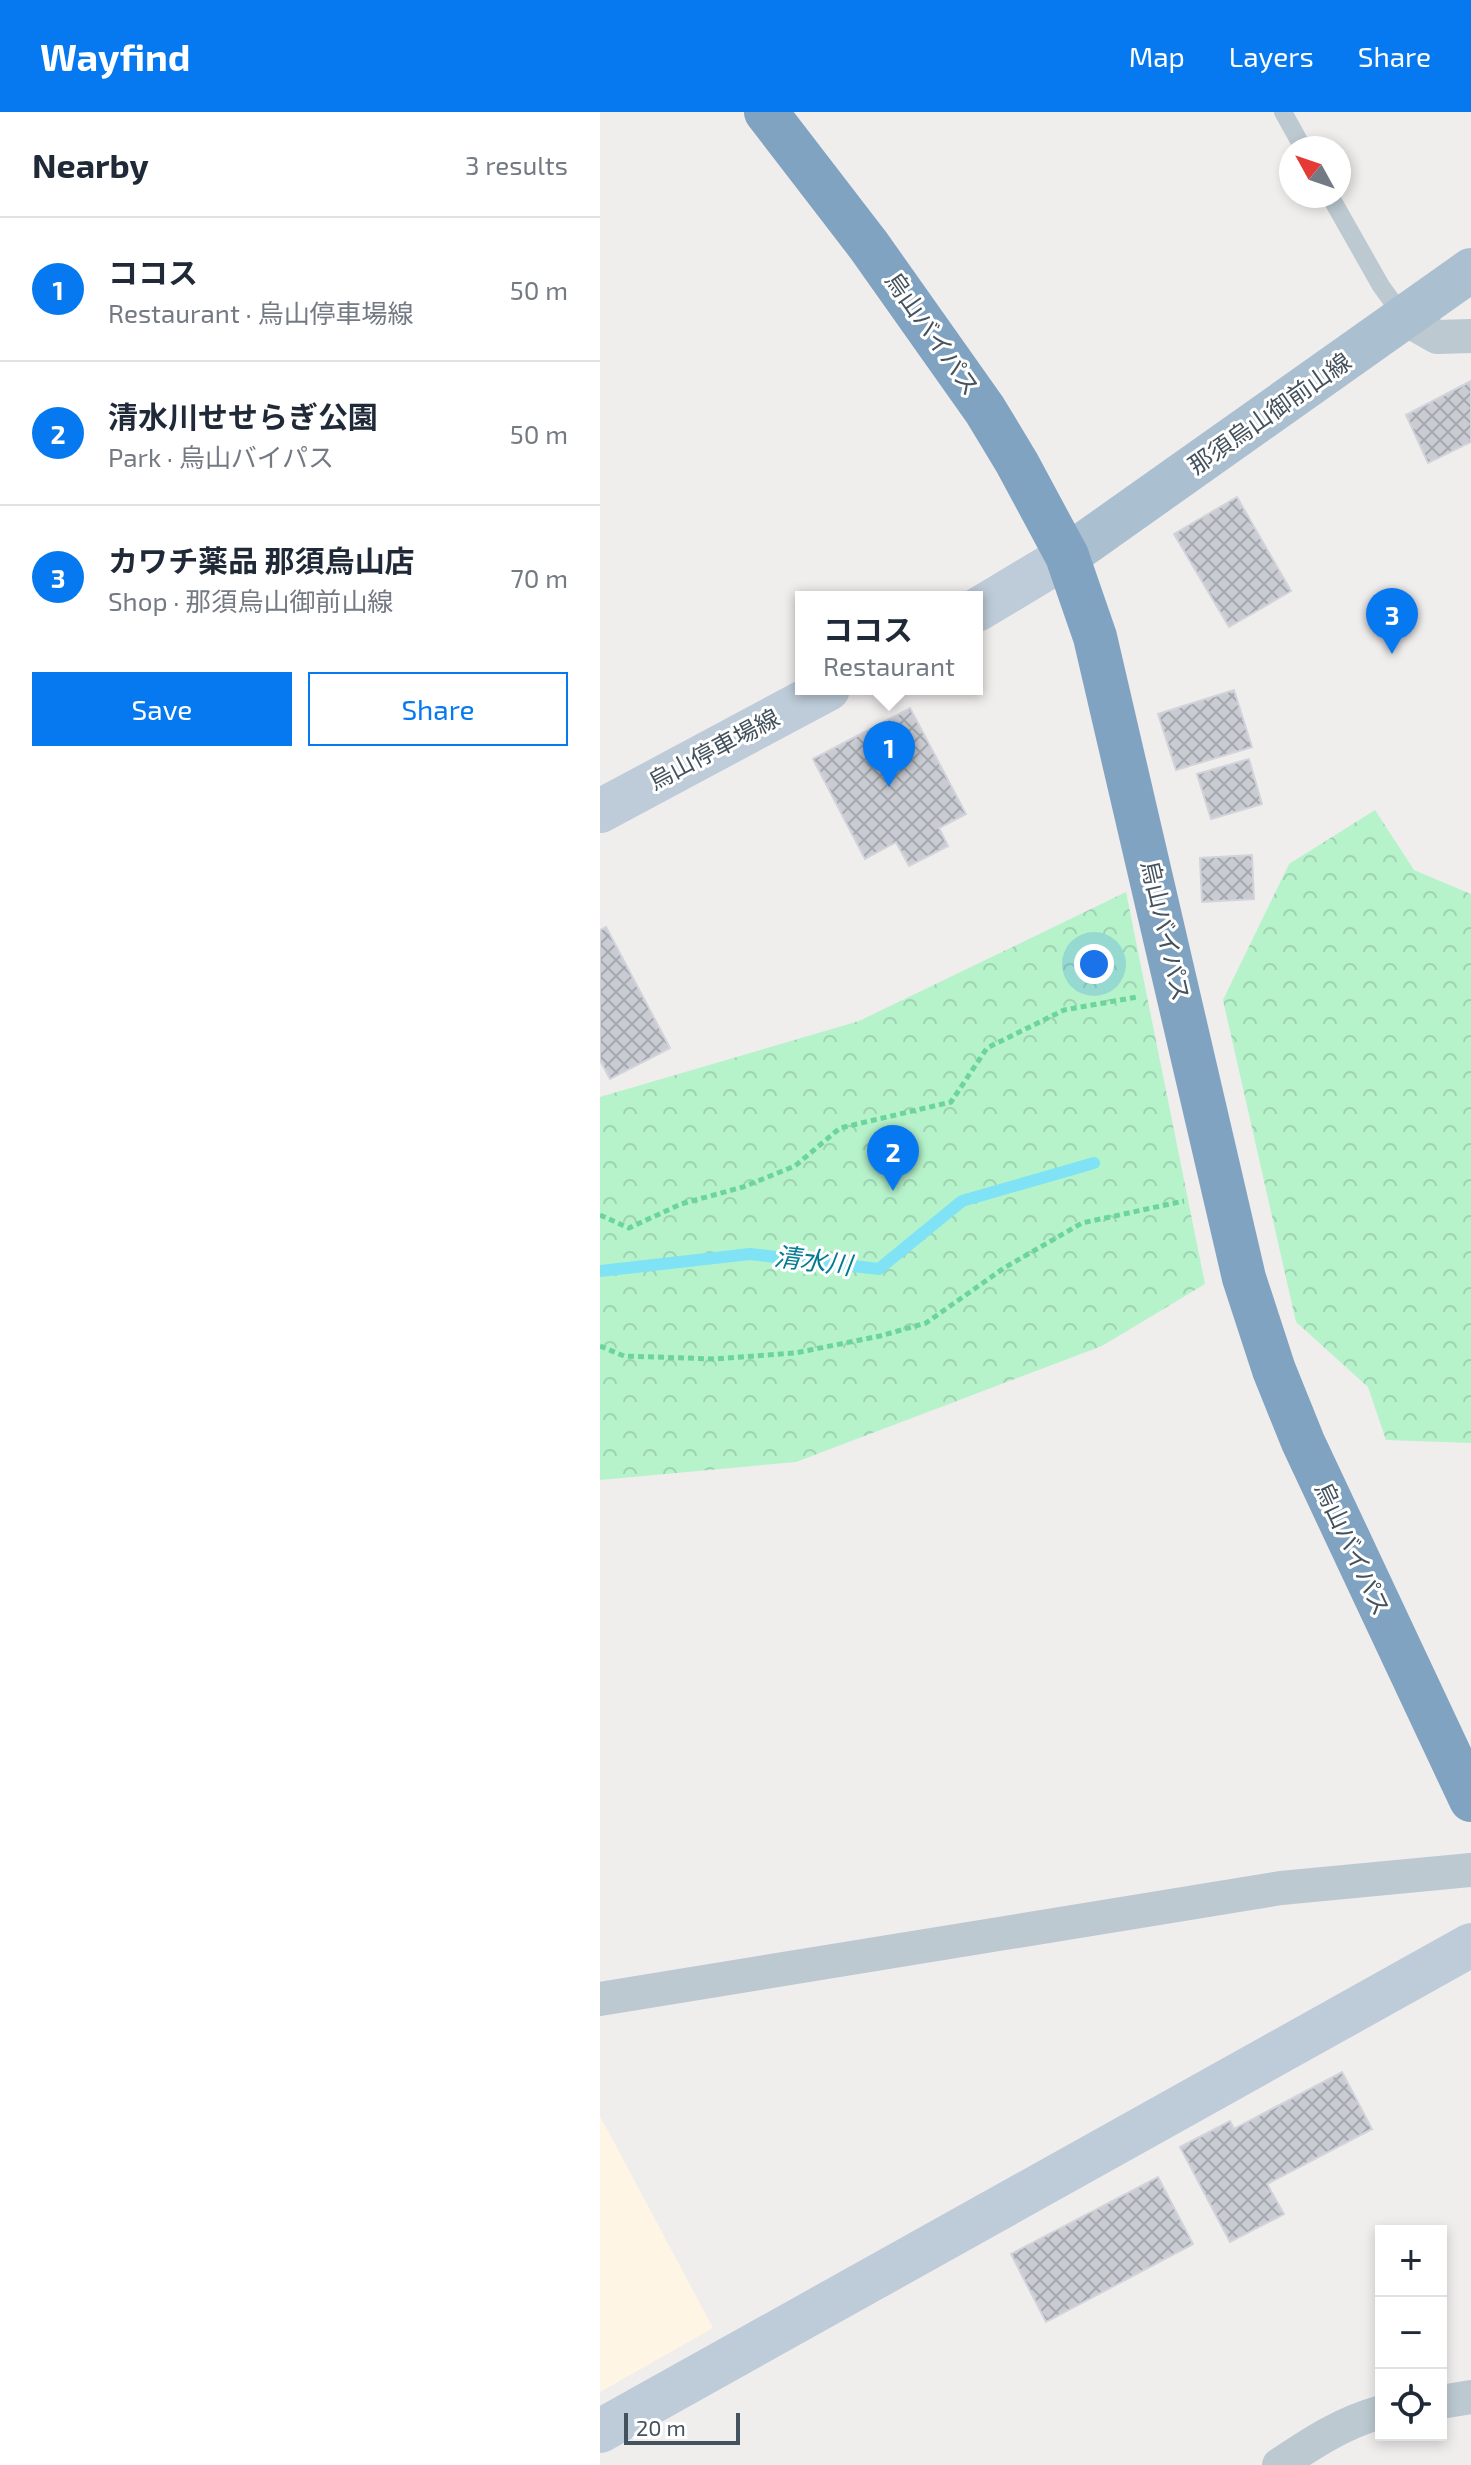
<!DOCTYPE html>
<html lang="en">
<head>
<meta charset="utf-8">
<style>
	:root { --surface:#fff; --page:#f6f6f7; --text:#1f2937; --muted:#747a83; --line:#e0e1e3; --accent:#0679f1 }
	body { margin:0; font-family:"Exo 2","Noto Sans JP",sans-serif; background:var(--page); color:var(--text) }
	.controls { position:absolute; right:24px; bottom:24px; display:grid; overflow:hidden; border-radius:0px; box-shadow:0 4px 12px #0003 }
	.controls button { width:72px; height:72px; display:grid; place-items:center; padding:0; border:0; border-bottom:2px solid var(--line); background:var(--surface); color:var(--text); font:40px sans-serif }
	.compass { position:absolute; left:679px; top:24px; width:72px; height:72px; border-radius:50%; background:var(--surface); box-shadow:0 4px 12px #0003; rotate:310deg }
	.scale { position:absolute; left:24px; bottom:20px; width:116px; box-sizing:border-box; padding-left:8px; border:4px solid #44525d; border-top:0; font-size:22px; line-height:28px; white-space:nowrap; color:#44525d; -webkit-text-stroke:6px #fff; paint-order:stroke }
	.you { position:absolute; left:494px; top:852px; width:28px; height:28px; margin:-20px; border:6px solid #fff; border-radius:50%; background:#1a73e8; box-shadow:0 0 0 12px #1a73e833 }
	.badge { display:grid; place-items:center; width:52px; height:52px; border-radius:50%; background:var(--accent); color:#fff; font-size:26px; font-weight:700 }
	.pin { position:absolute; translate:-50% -66px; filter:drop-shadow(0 2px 4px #0008) }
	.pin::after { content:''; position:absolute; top:42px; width:28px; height:24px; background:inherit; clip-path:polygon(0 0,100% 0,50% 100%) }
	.popup { position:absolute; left:195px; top:479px; width:188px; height:104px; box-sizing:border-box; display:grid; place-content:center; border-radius:0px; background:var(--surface); filter:drop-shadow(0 2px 6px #0005); font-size:26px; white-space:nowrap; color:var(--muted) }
	.popup b { font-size:30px; color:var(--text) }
	.popup::after { content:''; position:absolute; left:50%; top:100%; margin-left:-16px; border:16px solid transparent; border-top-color:var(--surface) }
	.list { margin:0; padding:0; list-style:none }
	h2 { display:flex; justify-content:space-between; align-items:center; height:104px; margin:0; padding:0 32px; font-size:34px }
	h2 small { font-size:26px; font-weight:400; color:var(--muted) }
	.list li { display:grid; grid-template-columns:52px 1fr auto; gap:24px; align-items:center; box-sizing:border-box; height:144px; padding:0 32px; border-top:2px solid var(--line) }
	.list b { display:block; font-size:30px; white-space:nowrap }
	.list p { margin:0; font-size:26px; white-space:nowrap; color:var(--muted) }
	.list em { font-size:26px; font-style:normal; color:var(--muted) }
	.actions { display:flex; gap:16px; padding:24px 32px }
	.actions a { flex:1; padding:18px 0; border:2px solid var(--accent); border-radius:0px; text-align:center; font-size:28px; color:var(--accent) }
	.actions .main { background:var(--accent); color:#fff }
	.icon { flex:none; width:44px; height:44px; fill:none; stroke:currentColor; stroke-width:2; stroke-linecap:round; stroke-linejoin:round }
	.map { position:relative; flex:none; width:871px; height:2353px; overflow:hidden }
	header { display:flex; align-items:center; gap:48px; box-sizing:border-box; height:112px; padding:0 40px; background:var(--accent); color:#fff }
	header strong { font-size:38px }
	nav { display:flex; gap:44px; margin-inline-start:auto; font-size:28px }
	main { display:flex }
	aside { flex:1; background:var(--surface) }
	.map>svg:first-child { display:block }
</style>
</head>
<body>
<header>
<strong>Wayfind</strong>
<nav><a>Map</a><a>Layers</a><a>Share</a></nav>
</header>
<main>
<aside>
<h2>Nearby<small>3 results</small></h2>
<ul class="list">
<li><span class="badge">1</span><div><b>ココス</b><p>Restaurant · 烏山停車場線</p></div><em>50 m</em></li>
<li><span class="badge">2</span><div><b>清水川せせらぎ公園</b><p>Park · 烏山バイパス</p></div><em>50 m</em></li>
<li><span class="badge">3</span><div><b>カワチ薬品 那須烏山店</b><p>Shop · 那須烏山御前山線</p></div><em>70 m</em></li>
</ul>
<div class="actions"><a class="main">Save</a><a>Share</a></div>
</aside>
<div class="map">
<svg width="871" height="2353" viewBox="0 0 871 2353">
	<defs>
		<pattern id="park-crowns" width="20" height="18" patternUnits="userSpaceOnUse" patternTransform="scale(2)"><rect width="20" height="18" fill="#b6f3cb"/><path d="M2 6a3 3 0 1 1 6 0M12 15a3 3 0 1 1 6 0" fill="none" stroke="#9ed2b1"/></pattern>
		<pattern id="building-cross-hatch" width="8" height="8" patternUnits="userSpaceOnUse" patternTransform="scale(2)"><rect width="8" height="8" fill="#c9cdd3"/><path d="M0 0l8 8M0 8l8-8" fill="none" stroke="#a5a9ae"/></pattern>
	</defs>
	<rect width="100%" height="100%" fill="#f0eded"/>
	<path fill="#fef5e4" d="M0,2004L113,2216L0,2280Z"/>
	<g fill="url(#park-crowns)">
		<path d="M775,698L814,758L871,782V1331L786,1328L768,1275L696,1210L623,888L689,752Z"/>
		<path d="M526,780L605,1172L502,1234L196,1350L0,1368V985L259,909Z"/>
	</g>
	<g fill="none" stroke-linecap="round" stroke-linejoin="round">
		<path stroke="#7fe3f5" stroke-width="12" d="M0,1159L150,1142L279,1157L362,1089L494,1051"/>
	</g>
	<g fill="url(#building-cross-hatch)" stroke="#d1d4da" stroke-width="2">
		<path d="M871,269V330L828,351L806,303Z"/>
		<path d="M637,385L691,479L629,515L574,422Z"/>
		<path d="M634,578L652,635L576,658L558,602Z"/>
		<path d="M310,596L366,702L339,716L348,734L309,754L296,730L265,747L213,647Z"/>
		<path d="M649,647L662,692L611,707L597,662Z"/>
		<path d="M652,743L654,787L602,790L600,746Z"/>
		<path d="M6,815L70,936L10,967L0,948V818Z"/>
		<path d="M742,1960L772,2017L667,2072L684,2102L630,2130L580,2035L630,2009L634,2017Z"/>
		<path d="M558,2065L593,2132L446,2210L411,2142Z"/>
	</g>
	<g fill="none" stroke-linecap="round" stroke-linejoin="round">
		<g stroke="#6bd59b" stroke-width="5" stroke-dasharray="6 4" stroke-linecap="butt">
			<path d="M0,1103L29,1116L81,1092L143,1075L195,1054L240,1016L351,990L387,936L464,898L537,885"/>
			<path d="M0,1234L24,1244L115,1247L195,1241L280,1224L326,1211L404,1156L482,1111L584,1089"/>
		</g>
		<g stroke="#bcc9d1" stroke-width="18">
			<path d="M683,0L703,36"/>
			<path d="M730,84L781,174L805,207"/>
		</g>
		<g stroke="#bcc9d1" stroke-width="34">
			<path d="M805,207L837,225L871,224"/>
			<path d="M0,1887L681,1776L871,1758"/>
			<path d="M841,2290L871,2285"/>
			<path d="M679,2353C712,2331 742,2311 781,2300"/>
		</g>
		<g stroke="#beccd9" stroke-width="44">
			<path d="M377,498L467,444"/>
			<path d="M0,699L228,577"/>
			<path d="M0,2319L871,1833"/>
		</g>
		<path stroke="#aabfd0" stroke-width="44" d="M467,444L871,158"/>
		<path stroke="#80a3c2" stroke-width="44" d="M166,0L269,134L385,298L417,351L467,444L495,525L644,1166L674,1258L703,1330L871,1688"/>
	</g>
	<g text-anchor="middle" stroke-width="6" stroke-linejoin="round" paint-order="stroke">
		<g font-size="24" fill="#44525d" stroke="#fff">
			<text transform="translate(332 222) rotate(55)" y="8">烏山バイパス</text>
			<text transform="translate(670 302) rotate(-35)" y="8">那須烏山御前山線</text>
			<text transform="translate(114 638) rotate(-28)" y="8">烏山停車場線</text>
			<text transform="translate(565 819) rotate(77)" y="8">烏山バイパス</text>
			<text transform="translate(752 1437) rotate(65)" y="8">烏山バイパス</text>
		</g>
		<g font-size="26" font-style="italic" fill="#037c93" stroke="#fff">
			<text transform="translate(213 1149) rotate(7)" y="9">清水川</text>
		</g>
	</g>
</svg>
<div class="controls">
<button>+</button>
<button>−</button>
<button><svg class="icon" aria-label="locate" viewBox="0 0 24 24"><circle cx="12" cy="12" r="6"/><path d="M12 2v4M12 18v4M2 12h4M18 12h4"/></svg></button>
</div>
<svg class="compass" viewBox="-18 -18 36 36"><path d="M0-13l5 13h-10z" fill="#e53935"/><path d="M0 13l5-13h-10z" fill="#747a83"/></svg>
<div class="scale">20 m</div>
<div class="you"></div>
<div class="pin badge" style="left:289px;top:675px">1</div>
<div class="popup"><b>ココス</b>Restaurant</div>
<div class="pin badge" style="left:293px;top:1079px">2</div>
<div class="pin badge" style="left:792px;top:542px">3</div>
</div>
</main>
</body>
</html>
